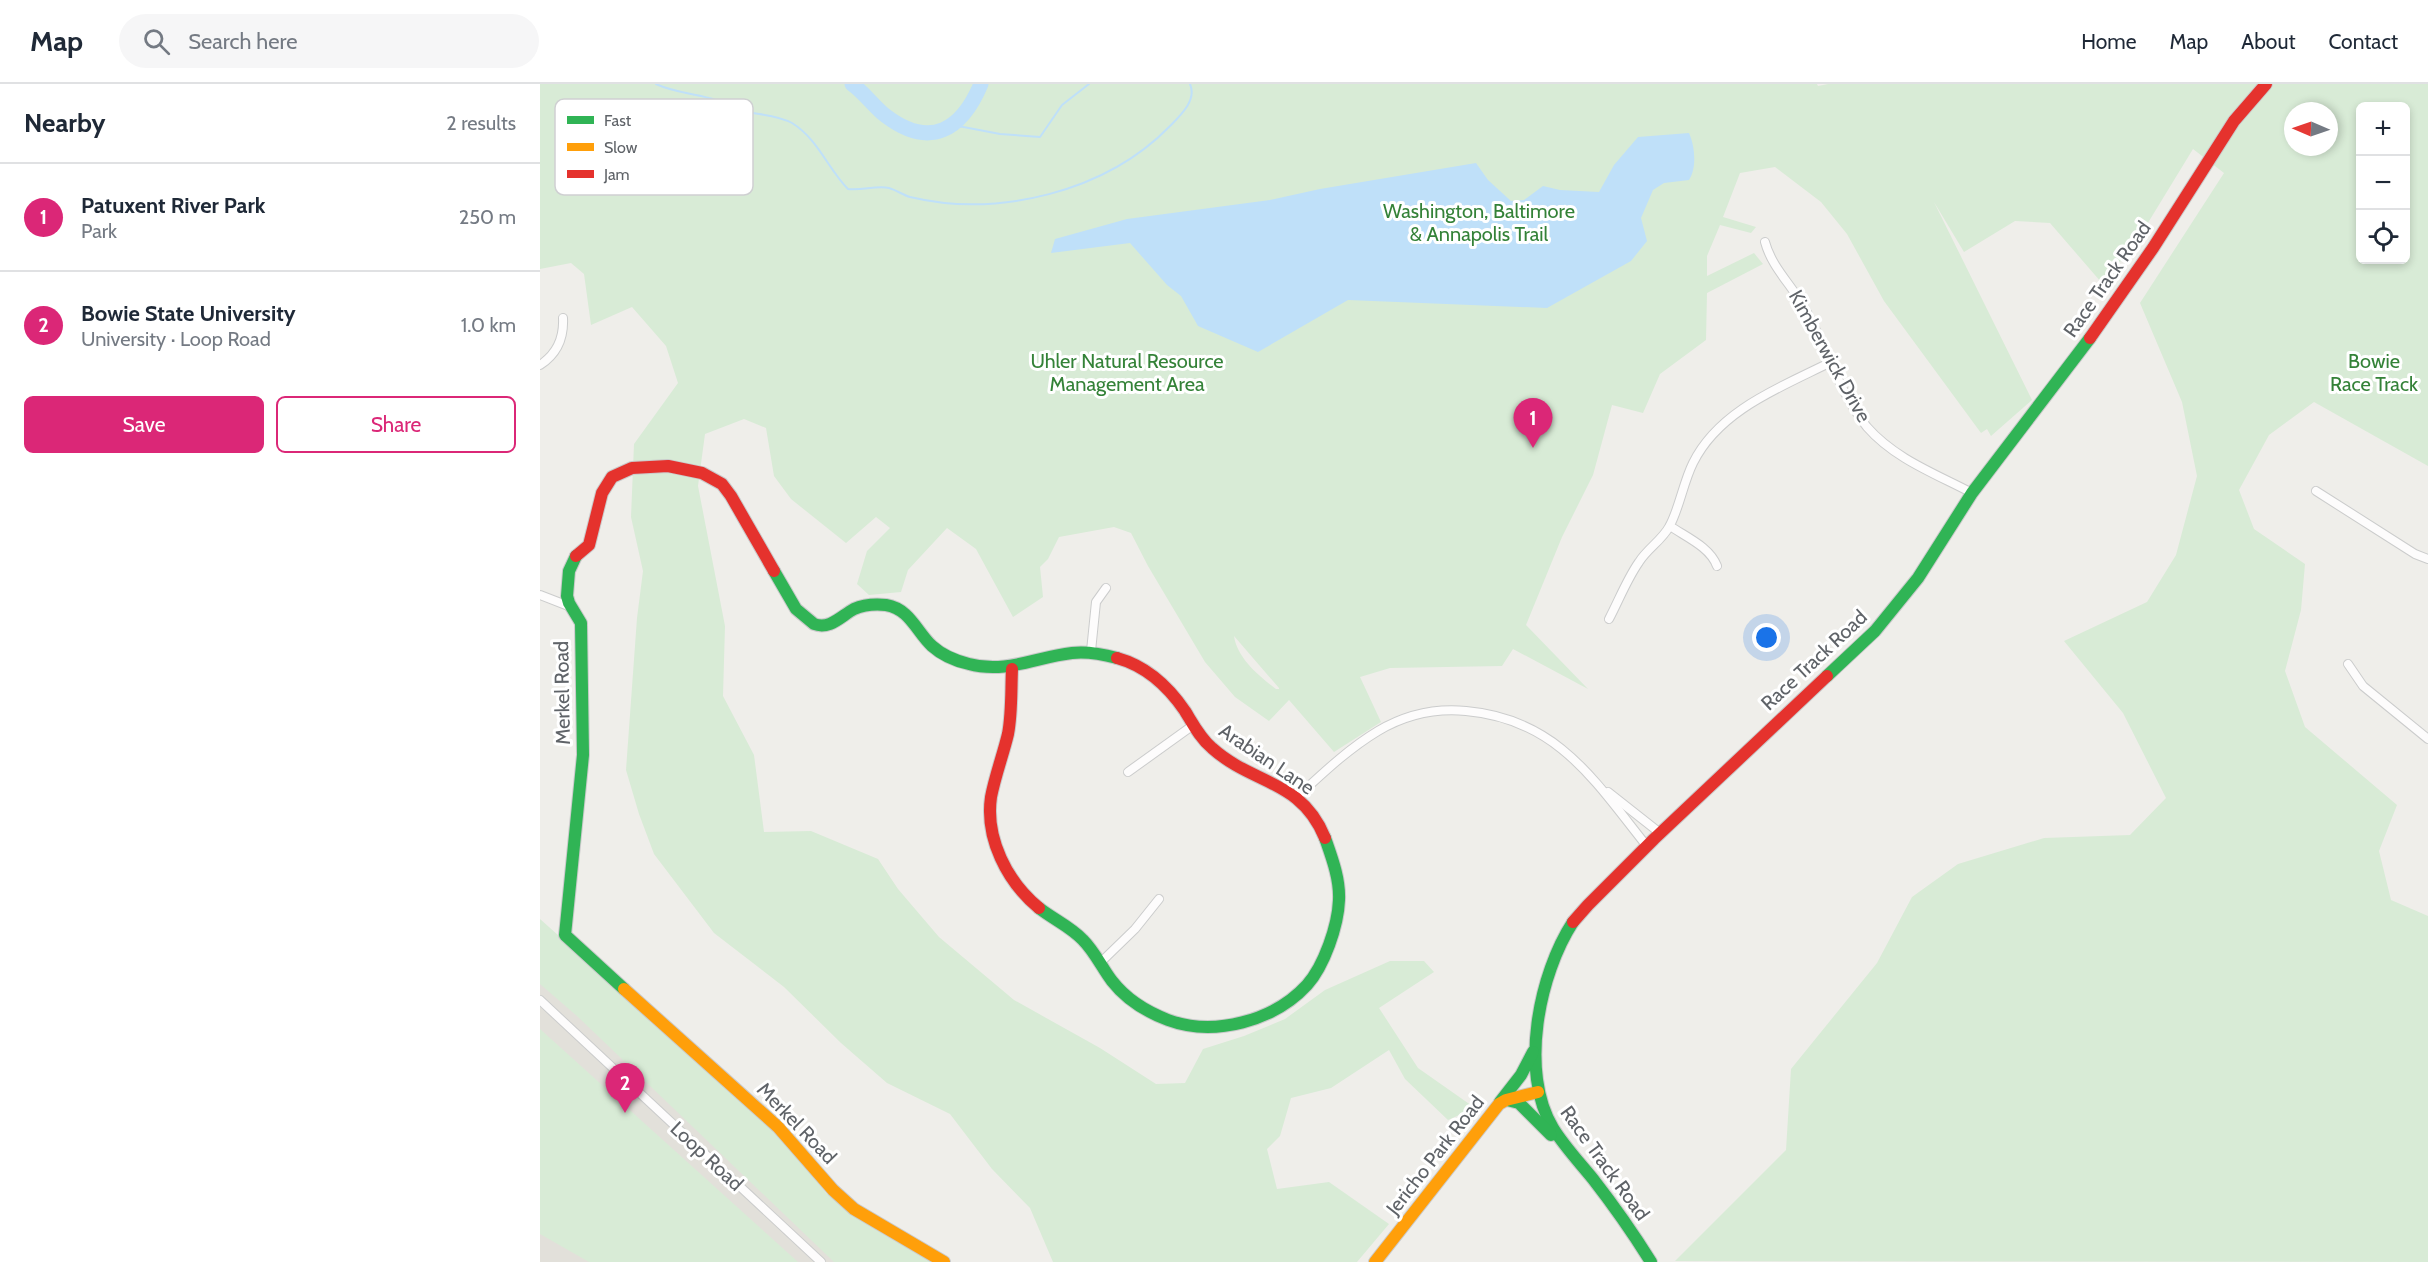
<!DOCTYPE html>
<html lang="en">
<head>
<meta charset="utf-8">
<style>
	:root { --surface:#fff; --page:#f6f6f7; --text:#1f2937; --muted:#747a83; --line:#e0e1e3; --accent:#db2777 }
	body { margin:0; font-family:Cabin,sans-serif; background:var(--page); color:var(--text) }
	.controls { position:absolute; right:18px; top:18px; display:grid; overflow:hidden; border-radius:9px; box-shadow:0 3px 9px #0003 }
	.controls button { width:54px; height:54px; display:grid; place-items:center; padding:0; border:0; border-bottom:2px solid var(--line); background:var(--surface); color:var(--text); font:30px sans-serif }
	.compass { position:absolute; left:1744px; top:18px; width:54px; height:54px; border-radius:50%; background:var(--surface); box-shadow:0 3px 9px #0003; rotate:272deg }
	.you { position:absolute; left:1227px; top:554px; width:21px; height:21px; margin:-15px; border:4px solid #fff; border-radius:50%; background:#1a73e8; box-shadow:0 0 0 9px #1a73e833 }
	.badge { display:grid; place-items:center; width:39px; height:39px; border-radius:50%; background:var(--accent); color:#fff; font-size:20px; font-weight:700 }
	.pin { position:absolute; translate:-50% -50px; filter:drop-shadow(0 2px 3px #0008) }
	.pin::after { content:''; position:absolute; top:32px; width:21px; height:18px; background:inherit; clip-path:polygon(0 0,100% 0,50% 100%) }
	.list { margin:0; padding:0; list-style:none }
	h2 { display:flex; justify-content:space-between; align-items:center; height:78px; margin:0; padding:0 24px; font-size:26px }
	h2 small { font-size:20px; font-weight:400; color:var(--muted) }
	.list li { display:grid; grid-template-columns:39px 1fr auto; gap:18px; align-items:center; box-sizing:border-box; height:108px; padding:0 24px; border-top:2px solid var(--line) }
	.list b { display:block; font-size:22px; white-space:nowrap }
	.list p { margin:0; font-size:20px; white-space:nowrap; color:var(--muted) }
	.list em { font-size:20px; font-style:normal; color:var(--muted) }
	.actions { display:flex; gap:12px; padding:18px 24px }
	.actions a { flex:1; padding:14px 0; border:2px solid var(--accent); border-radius:9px; text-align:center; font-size:21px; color:var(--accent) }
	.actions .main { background:var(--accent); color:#fff }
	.icon { flex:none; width:33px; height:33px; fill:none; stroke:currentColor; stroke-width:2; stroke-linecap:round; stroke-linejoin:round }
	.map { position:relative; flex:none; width:1888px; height:1178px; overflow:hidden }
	header { display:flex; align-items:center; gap:36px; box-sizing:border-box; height:84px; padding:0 30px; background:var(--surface); border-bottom:2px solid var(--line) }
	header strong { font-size:28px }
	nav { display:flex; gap:33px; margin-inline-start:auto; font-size:21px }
	.search { width:420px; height:54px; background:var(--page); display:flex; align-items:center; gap:15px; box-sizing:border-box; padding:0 21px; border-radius:33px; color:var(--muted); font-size:22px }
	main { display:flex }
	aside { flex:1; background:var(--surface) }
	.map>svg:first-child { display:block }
</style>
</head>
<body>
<header>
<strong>Map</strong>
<div class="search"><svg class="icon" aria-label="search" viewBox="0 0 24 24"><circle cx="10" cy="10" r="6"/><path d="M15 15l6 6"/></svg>Search here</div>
<nav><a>Home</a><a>Map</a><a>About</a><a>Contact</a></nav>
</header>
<main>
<aside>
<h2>Nearby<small>2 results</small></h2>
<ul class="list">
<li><span class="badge">1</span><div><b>Patuxent River Park</b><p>Park</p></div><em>250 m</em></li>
<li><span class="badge">2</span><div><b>Bowie State University</b><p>University · Loop Road</p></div><em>1.0 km</em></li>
</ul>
<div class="actions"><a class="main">Save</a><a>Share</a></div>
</aside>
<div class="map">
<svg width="1888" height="1178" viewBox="0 0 1888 1178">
	<rect width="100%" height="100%" fill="#efeeea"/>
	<path fill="#e2e0da" d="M0,881L339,1178H0Z"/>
	<g fill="#d8ebd6" fill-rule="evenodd">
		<path d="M0,0H1277L1278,2L1288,0H1888V382L1774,318L1729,351L1699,406L1714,445L1765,480L1761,526L1745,587L1765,643L1857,721L1839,767L1851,816L1888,832V1178L1135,1177L1246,1066L1251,985L1337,879L1372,813L1418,780L1504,754L1590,751L1626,714L1583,629L1524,557L1607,518L1636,471L1657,392L1642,318L1600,219L1684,89L1653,65L1592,165L1561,198L1510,139L1475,137L1424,168L1394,118L1492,316L1451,352L1447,345L1441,349L1344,217L1307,150L1281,118L1235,83L1200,89L1183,133L1216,143L1211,149L1180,141L1167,172V192L1214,169L1223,180L1167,209L1166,256L1120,290L1103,329L1072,321L1053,391L1022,453L986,541L1048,605L973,565L962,582L850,584L820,593L841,638L794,668L749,616L729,637L695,613L665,578L608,482L591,449L574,443L519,453L508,475L500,483L503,513L473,533L436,465L407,444L368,486L361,508L329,511L317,500L327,467L350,444L336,433L306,459L251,415L234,392L226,344L204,335L165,350L158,402L185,542L183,612L214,671L224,748L271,747L338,775L358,805L399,853L474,916L560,964L616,1000L645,999L663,965L704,952L745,935L785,906L850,877H884L894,888L839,924L878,984L935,1024L908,1036L865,995L849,966L791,1004L751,1014L740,1052L727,1065L737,1105L789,1098L849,1140L817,1178H513L490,1124L452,1085L410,1030L347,999L301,959L244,903L174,849L114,770L99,730L86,686L97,534L103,487L91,433L94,360L138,299L126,262L92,223L51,241L44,190L31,179L0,185ZM1820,22H1866V176H1820ZM1753,27H1789V63H1753ZM694,552L739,604V605H736C719,592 697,574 694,552Z"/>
		<path d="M0,835L111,934L110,938L202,1014L248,1061L286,1109L333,1144L391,1178H294L37,932L0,900Z"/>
		<path d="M0,945L258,1178H49L0,1150Z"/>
	</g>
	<path fill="#bfe0f9" d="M1149,49C1155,62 1157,84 1149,96L1124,99L1113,106L1101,134L1107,157L1091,177L1007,224L808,216L718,268L658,242L641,212L627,201L590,159L511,169L515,155L587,135L730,116L780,105L936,79L948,96L971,117L984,116L1003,102L1020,106L1059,108L1074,81L1098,53Z"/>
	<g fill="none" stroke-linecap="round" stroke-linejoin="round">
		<g stroke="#bfe0f9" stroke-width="2">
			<path d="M116,0C133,8 151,9 169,14C179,16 188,23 199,26C216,31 236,30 252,39C278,55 288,85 308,105C321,107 337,101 349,104C356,106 363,111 370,113C458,134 566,108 630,42C641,31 657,16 650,0"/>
			<path d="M315,2L319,0"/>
			<path d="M413,41L460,50L500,53L522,21L549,0"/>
		</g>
		<path stroke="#bfe0f9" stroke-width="15" d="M312,0C325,9 334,23 346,32C391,66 422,45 441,0"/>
		<defs>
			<g id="street">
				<path d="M1225,158C1232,184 1252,201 1265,225C1287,263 1299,309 1327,343C1355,375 1396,390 1432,409"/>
				<path d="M0,281C17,270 24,254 23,234"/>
				<path d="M1776,407L1875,470L1888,475"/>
				<path d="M1130,442C1146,453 1170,463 1177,482"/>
				<path d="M0,511L31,523"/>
				<path d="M1069,535C1079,516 1087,495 1099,478C1107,465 1122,456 1129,443C1139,426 1143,399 1153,379C1179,326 1241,303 1291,278"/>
				<path d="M551,567L556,518L566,504"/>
				<path d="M1808,580L1823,602L1888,655"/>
				<path d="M588,688L652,642"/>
				<path d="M1068,708L1120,749"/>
				<path d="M757,713C782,690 808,665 838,647C865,631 895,624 926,627C1017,635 1054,696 1106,761"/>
				<path d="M561,878L595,845L619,815"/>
				<path d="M0,916L281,1178"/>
			</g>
			<g id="fast">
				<path d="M36,472L29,487L27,512L29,519L41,539L43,671L25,851L84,905"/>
				<path d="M234,487L256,525L274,540C290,546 301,532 314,525C323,521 336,520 346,521C370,525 376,547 392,562C402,571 416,577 429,580C466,590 496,573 532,569C548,567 562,570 577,574"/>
				<path d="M1287,592L1335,547L1378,494L1432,409L1550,254"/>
				<path d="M499,824C513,835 531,843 543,856C555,868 562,884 572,897C586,915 607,928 628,936C674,953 734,937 767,901C784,882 798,842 799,816C800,795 792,774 785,754"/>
				<path d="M1033,838C999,890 979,988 1013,1044C1024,1062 1040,1079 1053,1095C1074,1122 1093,1149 1111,1178"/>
				<path d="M967,1016L979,1019L1011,1051"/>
				<path d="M960,1018L981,991L993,968"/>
			</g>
			<g id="slow">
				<path d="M84,905L238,1043L293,1106L314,1125L404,1178"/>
				<path d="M835,1178L959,1020L966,1016L998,1008"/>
			</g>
			<g id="jam">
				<path d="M1550,254L1613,164L1694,37L1726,0"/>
				<path d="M36,472L49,461L62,409L72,393L92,384L128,382L162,389L182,400L191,412L234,487"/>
				<path d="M577,574C606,582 628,602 645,627C653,640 660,654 672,664C713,701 761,695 785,754"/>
				<path d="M472,585C471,607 472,629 468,650C463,671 455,692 451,713C445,754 467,798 499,824"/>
				<path d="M1033,838L1048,821L1114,755L1287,592"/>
			</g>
		</defs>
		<use href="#street" stroke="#cbcccc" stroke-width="10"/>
		<use href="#fast" stroke="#cacacb" stroke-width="14"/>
		<use href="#slow" stroke="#cacacb" stroke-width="14"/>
		<use href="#jam" stroke="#cacacb" stroke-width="14"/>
		<use href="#street" stroke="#fdfcfc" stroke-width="8"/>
		<use href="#fast" stroke="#30b455" stroke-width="12"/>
		<use href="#slow" stroke="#ff9f0a" stroke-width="12"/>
		<use href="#jam" stroke="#e5322d" stroke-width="12"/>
	</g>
	<g text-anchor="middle" stroke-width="6" stroke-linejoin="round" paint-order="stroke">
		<g font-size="20" fill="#348238" stroke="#fff">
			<text x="939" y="134">Washington, Baltimore<tspan x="939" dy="23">&amp; Annapolis Trail</tspan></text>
			<text x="587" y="284">Uhler Natural Resource<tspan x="587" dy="23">Management Area</tspan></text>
			<text x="1834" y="284">Bowie<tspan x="1834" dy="23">Race Track</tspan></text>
		</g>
		<g font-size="20" fill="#5f6368" stroke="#fff">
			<text transform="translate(1567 195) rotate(-55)" y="7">Race Track Road</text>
			<text transform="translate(1290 272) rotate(61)" y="7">Kimberwick Drive</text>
			<text transform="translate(1274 576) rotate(-43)" y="7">Race Track Road</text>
			<text transform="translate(22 609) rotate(-91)" y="7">Merkel Road</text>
			<text transform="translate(727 675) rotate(34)" y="7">Arabian Lane</text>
			<text transform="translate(257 1039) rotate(46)" y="7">Merkel Road</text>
			<text transform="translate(895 1071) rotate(-52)" y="7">Jericho Park Road</text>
			<text transform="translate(167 1072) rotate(43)" y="7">Loop Road</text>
			<text transform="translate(1065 1079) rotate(54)" y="7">Race Track Road</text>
		</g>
	</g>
	<rect x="15" y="15" width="198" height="96" rx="9" fill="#fff" stroke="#cfd0d2" stroke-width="1.5"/>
	<rect x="27" y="32" width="27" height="8" fill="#30b455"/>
	<rect x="27" y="59" width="27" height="8" fill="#ff9f0a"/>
	<rect x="27" y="86" width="27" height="8" fill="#e5322d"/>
	<g font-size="16" fill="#5f6368">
		<text x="64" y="42">Fast</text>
		<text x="64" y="69">Slow</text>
		<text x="64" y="96">Jam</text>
	</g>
</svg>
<div class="controls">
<button>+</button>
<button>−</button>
<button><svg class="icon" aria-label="locate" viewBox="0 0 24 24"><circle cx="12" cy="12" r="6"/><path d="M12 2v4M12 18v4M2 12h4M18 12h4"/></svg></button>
</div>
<svg class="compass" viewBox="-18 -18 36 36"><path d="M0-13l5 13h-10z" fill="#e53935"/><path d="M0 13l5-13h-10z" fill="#747a83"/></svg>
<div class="you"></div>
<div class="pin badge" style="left:993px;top:364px">1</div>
<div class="pin badge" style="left:85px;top:1029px">2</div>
</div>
</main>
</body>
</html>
